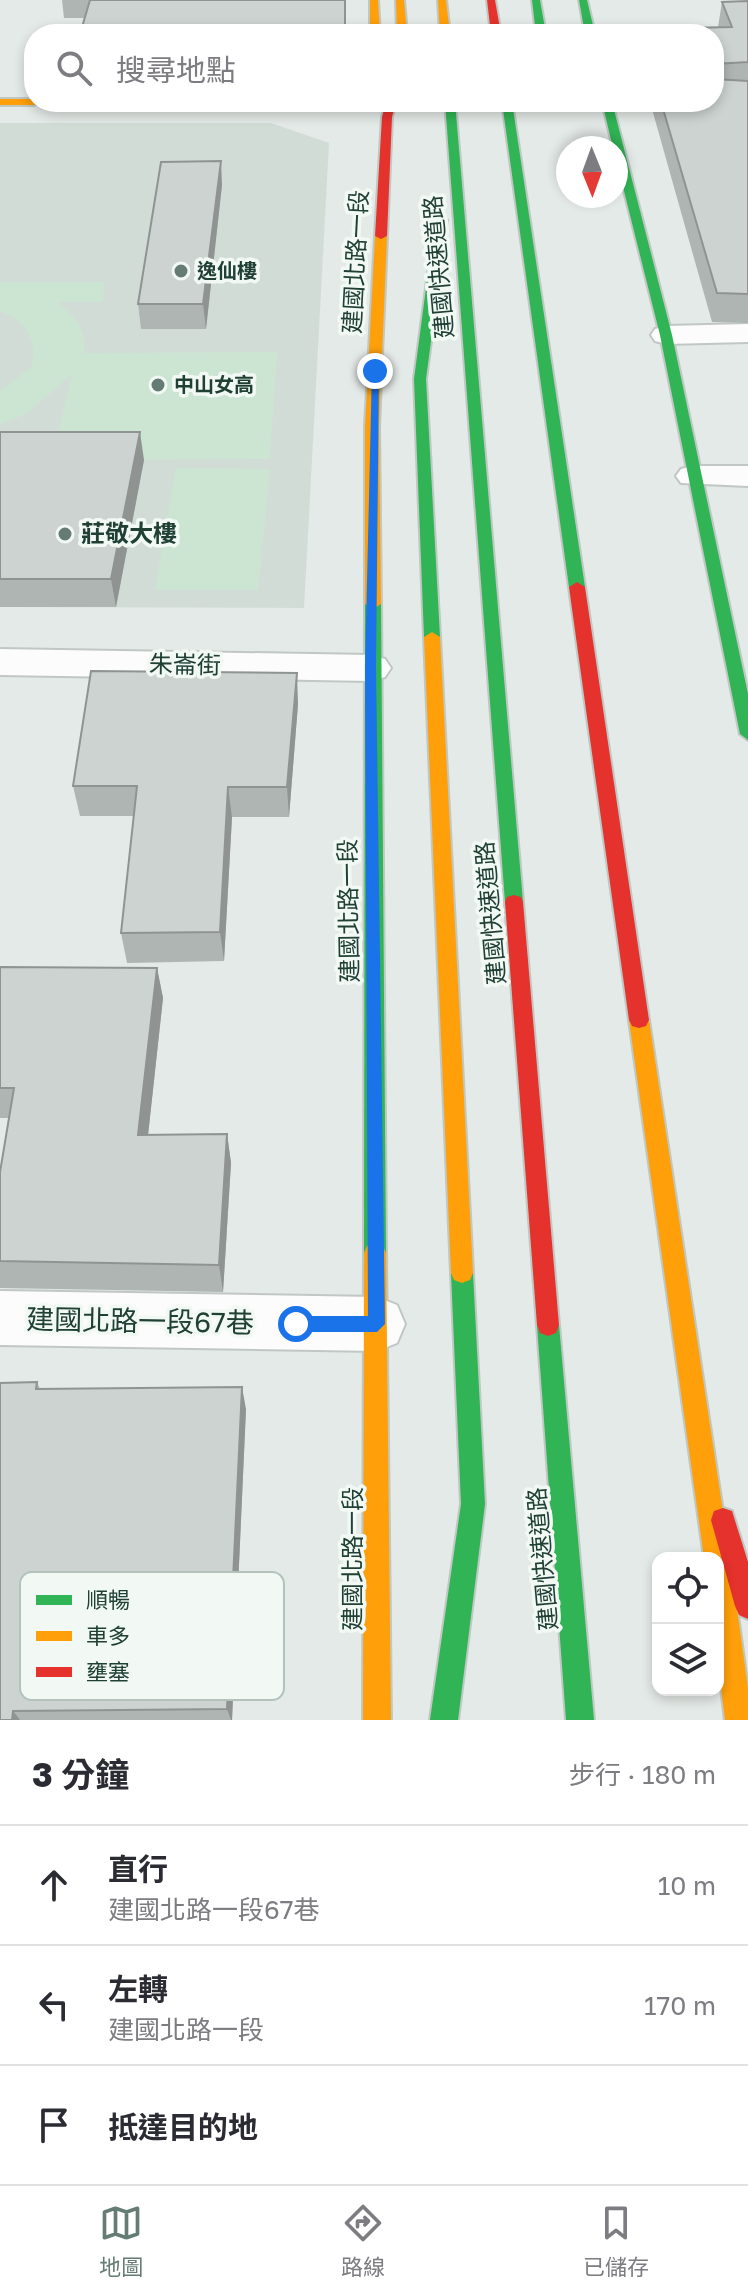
<!DOCTYPE html>
<html lang="zh-TW">
<head>
<meta charset="utf-8">
<style>
	:root { --surface:#fff; --page:#f2f2f3; --text:#2b2b33; --muted:#7c7c81; --line:#e1e1e2; --accent:#657c74 }
	body { margin:0; font-family:"Golos Text","Noto Sans TC",sans-serif; background:var(--page); color:var(--text) }
	.controls { position:absolute; right:24px; bottom:24px; display:grid; overflow:hidden; border-radius:16px; box-shadow:0 4px 12px #0003 }
	.controls button { width:72px; height:72px; display:grid; place-items:center; padding:0; border:0; border-bottom:2px solid var(--line); background:var(--surface); color:var(--text); font:40px sans-serif }
	.compass { position:absolute; left:556px; top:136px; width:72px; height:72px; border-radius:50%; background:var(--surface); box-shadow:0 4px 12px #0003; rotate:179deg }
	.stop { position:absolute; width:24px; height:24px; margin:-18px; border:6px solid #1a73e8; border-radius:50%; background:#fff }
	.stop.end { background:#1a73e8; border-color:#fff; box-shadow:0 2px 8px #0008 }
	.list { margin:0; padding:0; list-style:none }
	h2 { display:flex; justify-content:space-between; align-items:center; height:104px; margin:0; padding:0 32px; font-size:34px }
	h2 small { font-size:26px; font-weight:400; color:var(--muted) }
	.list li { display:grid; grid-template-columns:52px 1fr auto; gap:24px; align-items:center; box-sizing:border-box; height:120px; padding:0 32px; border-top:2px solid var(--line) }
	.list b { display:block; font-size:30px; white-space:nowrap }
	.list p { margin:0; font-size:26px; white-space:nowrap; color:var(--muted) }
	.list em { font-size:26px; font-style:normal; color:var(--muted) }
	.icon { flex:none; width:44px; height:44px; fill:none; stroke:currentColor; stroke-width:2; stroke-linecap:round; stroke-linejoin:round }
	.map { position:relative; flex:none; width:748px; height:1720px; overflow:hidden }
	.search { position:absolute; background:var(--surface); box-shadow:0 4px 12px #0003; left:24px; right:24px; top:24px; height:88px; display:flex; align-items:center; gap:20px; box-sizing:border-box; padding:0 28px; border-radius:32px; color:var(--muted); font-size:30px }
	.sheet { height:464px; background:var(--surface) }
	nav { display:flex; justify-content:space-around; align-items:center; box-sizing:border-box; height:112px; border-top:2px solid var(--line); background:var(--surface); font-size:22px; color:var(--muted) }
	nav a { display:grid; justify-items:center; gap:4px }
	nav .on { color:var(--accent) }
	.map>svg:first-child { display:block }
</style>
</head>
<body>
<div class="map">
<svg width="748" height="1720" viewBox="0 0 748 1720">
	<rect width="100%" height="100%" fill="#e4eae7"/>
	<path fill="#d2dcd7" d="M0,123H271L329,143L304,608L0,607Z"/>
	<g fill="#cce4d2">
		<path d="M0,282H104L103,302H58C76,318 86,327 84,353L277,352L270,459L52,460L72,374L26,414L0,424V391L32,367C37,338 27,322 0,311Z"/>
		<path d="M176,468L270,469L258,590H155Z"/>
	</g>
	<g fill="none" stroke-linecap="round" stroke-linejoin="round">
		<defs>
			<g id="street">
				<path d="M748,324V342L666,344L655,341L651,335L655,329L666,326Z"/>
				<path d="M693,466H748V486L681,483L676,476L681,469Z"/>
				<path d="M0,649L371,655L385,659L391,668L385,677L371,681L0,675Z"/>
				<path d="M0,1291L377,1297L397,1305L405,1324L397,1343L377,1351L0,1345Z"/>
			</g>
			<g id="fast">
				<path d="M532,0H540L546,34H536Z"/>
				<path d="M579,0H587L595,34H585Z"/>
				<path d="M289,102H377L372,105H294Z"/>
				<path d="M445,102H455L523,902L521,907H507L505,902Z"/>
				<path d="M502,102H512L585,587L577,592L569,587Z"/>
				<path d="M602,102H612L672,335L748,694V740L740,734L660,335L616,159V148H613Z"/>
				<path d="M441,217L447,220L426,379L440,637L432,642L424,637L414,379L435,220Z"/>
				<path d="M373,599L381,604L386,1253L383,1260L375,1263L367,1260L364,1253L365,604Z"/>
				<path d="M462,1263L470,1266L473,1273L485,1504L458,1720H430L461,1504L451,1273L454,1266Z"/>
				<path d="M548,1314L556,1317L559,1325L594,1720H566L537,1325L540,1317Z"/>
			</g>
			<g id="slow">
				<path d="M370,0H378L380,34H370Z"/>
				<path d="M396,0H404L407,34H397Z"/>
				<path d="M438,0H446L450,34H440Z"/>
				<path d="M0,99H34V102H39L34,105H0Z"/>
				<path d="M381,233L387,236L379,427L381,604L373,609L365,604V427L375,236Z"/>
				<path d="M432,632L440,637L473,1273L470,1280L462,1283L454,1280L451,1273L424,637Z"/>
				<path d="M639,1012L646,1014L649,1020L730,1558L748,1688V1720H725L718,1664V1558H704L629,1020L632,1014Z"/>
				<path d="M375,1243L383,1246L386,1253L391,1720H363L364,1253L367,1246Z"/>
			</g>
			<g id="jam">
				<path d="M487,0H495L501,34H491Z"/>
				<path d="M386,102H396L392,117L387,236L381,239L375,236L382,117Z"/>
				<path d="M577,582L585,587L649,1020L646,1026L639,1028L632,1026L629,1020L569,587Z"/>
				<path d="M514,895L521,897L523,902L559,1325L556,1333L548,1336L540,1333L537,1325L505,902L507,897Z"/>
				<path d="M723,1508L732,1511L748,1562V1619L739,1615L735,1606L711,1520L714,1511Z"/>
			</g>
		</defs>
		<use href="#street" stroke="#c1c7c4" stroke-width="4"/>
		<use href="#fast" stroke="#c0c8c4" stroke-width="4"/>
		<use href="#slow" stroke="#c0c8c4" stroke-width="4"/>
		<use href="#jam" stroke="#c0c8c4" stroke-width="4"/>
		<use href="#street" fill="#fbfcfb" fill-rule="evenodd"/>
		<use href="#fast" fill="#30b455" fill-rule="evenodd"/>
		<use href="#slow" fill="#ff9f0a" fill-rule="evenodd"/>
		<use href="#jam" fill="#e5322d" fill-rule="evenodd"/>
	</g>
	<g fill="#afb5b3">
		<path d="M62,0H346L85,18H64Z"/>
		<path d="M748,1V323L712,322L650,102H714V34H639L640,29L718,27L722,2Z"/>
		<path d="M222,185L206,329H141L138,304Z"/>
		<path d="M0,432L144,460L116,607H0Z"/>
		<path d="M298,704L289,817H232L224,961L127,963L121,933L134,816H80L73,786Z"/>
		<path d="M0,967L157,968L163,998L148,1135L227,1134L231,1163L223,1292L0,1288V1172L9,1118H0Z"/>
		<path d="M37,1382L40,1389L246,1409L232,1720H0Z"/>
	</g>
	<g fill="#8f9492">
		<path d="M221,161L222,185L206,329L203,304Z"/>
		<path d="M140,432L144,460L116,607L111,579Z"/>
		<path d="M297,673L298,704L289,817L287,787Z"/>
		<path d="M228,787L232,817L224,961L220,932Z"/>
		<path d="M157,968L163,998L145,1163L138,1135Z"/>
		<path d="M227,1134L231,1163L223,1292L219,1265Z"/>
		<path d="M242,1387L246,1409L232,1720H231L227,1709Z"/>
		<path d="M13,1711L20,1720H12Z"/>
	</g>
	<g fill="#ccd3d0" stroke="#8f9492" stroke-width="2">
		<path d="M90,0H345V34H80Z"/>
		<path d="M748,1V62L715,64V73H714V34H641L640,29L732,27L722,2Z"/>
		<path d="M714,79L748,81V294L717,293L661,102H714Z"/>
		<path d="M221,161L203,304H138L161,162Z"/>
		<path d="M0,432H140L111,579H0Z"/>
		<path d="M91,671L297,673L287,787H228L220,932L121,933L137,786H73Z"/>
		<path d="M0,967L157,968L138,1135L227,1134L219,1265L0,1261V1172L14,1088H0Z"/>
		<path d="M37,1382L36,1389L242,1387L227,1709L13,1711L12,1720H0V1383Z"/>
	</g>
	<path fill="#1a73e8" d="M372,369L379,371L376,668L385,1324L377,1332H296L287,1324L296,1316H368L365,668Z"/>
	<g fill="#657c74" stroke="#f2f9f5" stroke-width="3">
		<circle cx="181" cy="271" r="8"/>
		<circle cx="158" cy="385" r="8"/>
		<circle cx="65" cy="534" r="8"/>
	</g>
	<g text-anchor="middle" stroke-width="7" stroke-linejoin="round" paint-order="stroke">
		<g font-size="20" font-weight="bold" fill="#204036" stroke="#f2f9f5" text-anchor="start">
			<text x="197" y="278">逸仙樓</text>
			<text x="174" y="392">中山女高</text>
		</g>
		<g font-size="24" fill="#204036" stroke="#f2f9f5">
			<text transform="translate(356 262) rotate(-87)" y="8">建國北路一段</text>
			<text transform="translate(439 267) rotate(-95)" y="8">建國快速道路</text>
			<text transform="translate(185 665) rotate(1)" y="8">朱崙街</text>
			<text transform="translate(349 911) rotate(-91)" y="8">建國北路一段</text>
			<text transform="translate(491 913) rotate(-95)" y="8">建國快速道路</text>
			<text transform="translate(353 1559) rotate(-90)" y="8">建國北路一段</text>
			<text transform="translate(543 1559) rotate(-95)" y="8">建國快速道路</text>
		</g>
		<g font-size="24" font-weight="bold" fill="#204036" stroke="#f2f9f5" text-anchor="start">
			<text x="81" y="542">莊敬大樓</text>
		</g>
		<g font-size="28" fill="#204036" stroke="#f2f9f5">
			<text transform="translate(140 1321) rotate(1)" y="10">建國北路一段67巷</text>
		</g>
	</g>
	<rect x="20" y="1572" width="264" height="128" rx="12" fill="#f2f9f5" stroke="#b3c2bc" stroke-width="2"/>
	<rect x="36" y="1595" width="36" height="10" fill="#30b455"/>
	<rect x="36" y="1631" width="36" height="10" fill="#ff9f0a"/>
	<rect x="36" y="1667" width="36" height="10" fill="#e5322d"/>
	<g font-size="22" fill="#204036">
		<text x="86" y="1608">順暢</text>
		<text x="86" y="1644">車多</text>
		<text x="86" y="1680">壅塞</text>
	</g>
</svg>
<div class="controls">
<button><svg class="icon" aria-label="locate" viewBox="0 0 24 24"><circle cx="12" cy="12" r="6"/><path d="M12 2v4M12 18v4M2 12h4M18 12h4"/></svg></button>
<button><svg class="icon" aria-label="layers" viewBox="0 0 24 24"><path d="M12 4l9 5-9 5-9-5zM3 14l9 5 9-5"/></svg></button>
</div>
<svg class="compass" viewBox="-18 -18 36 36"><path d="M0-13l5 13h-10z" fill="#e53935"/><path d="M0 13l5-13h-10z" fill="#7c7c81"/></svg>
<div class="stop" style="left:296px;top:1324px"></div>
<div class="stop end" style="left:375px;top:371px"></div>
<div class="search"><svg class="icon" aria-label="search" viewBox="0 0 24 24"><circle cx="10" cy="10" r="6"/><path d="M15 15l6 6"/></svg>搜尋地點</div>
</div>
<section class="sheet">
<h2>3 分鐘<small>步行 · 180 m</small></h2>
<ul class="list">
<li><svg class="icon" aria-label="ahead" viewBox="0 0 24 24"><path d="M12 20V5M6 11l6-6 6 6"/></svg><div><b>直行</b><p>建國北路一段67巷</p></div><em>10 m</em></li>
<li><svg class="icon" aria-label="left" viewBox="0 0 24 24"><path d="M17 20v-9H6M10 6l-5 5 5 5"/></svg><div><b>左轉</b><p>建國北路一段</p></div><em>170 m</em></li>
<li><svg class="icon" aria-label="arrive" viewBox="0 0 24 24"><path d="M6 21V4h12l-3 4 3 4H6"/></svg><div><b>抵達目的地</b></div></li>
</ul>
</section>
<nav>
<a class="on"><svg class="icon" aria-label="map" viewBox="0 0 24 24"><path d="M3 6l6-2 6 2 6-2v14l-6 2-6-2-6 2zM9 4v14M15 6v14"/></svg>地圖</a>
<a><svg class="icon" aria-label="directions" viewBox="0 0 24 24"><path d="M12 3l9 9-9 9-9-9zM9 14v-3h6M13 9l2 2-2 2"/></svg>路線</a>
<a><svg class="icon" aria-label="saved" viewBox="0 0 24 24"><path d="M7 4h10v16l-5-4-5 4z"/></svg>已儲存</a>
</nav>
</body>
</html>
